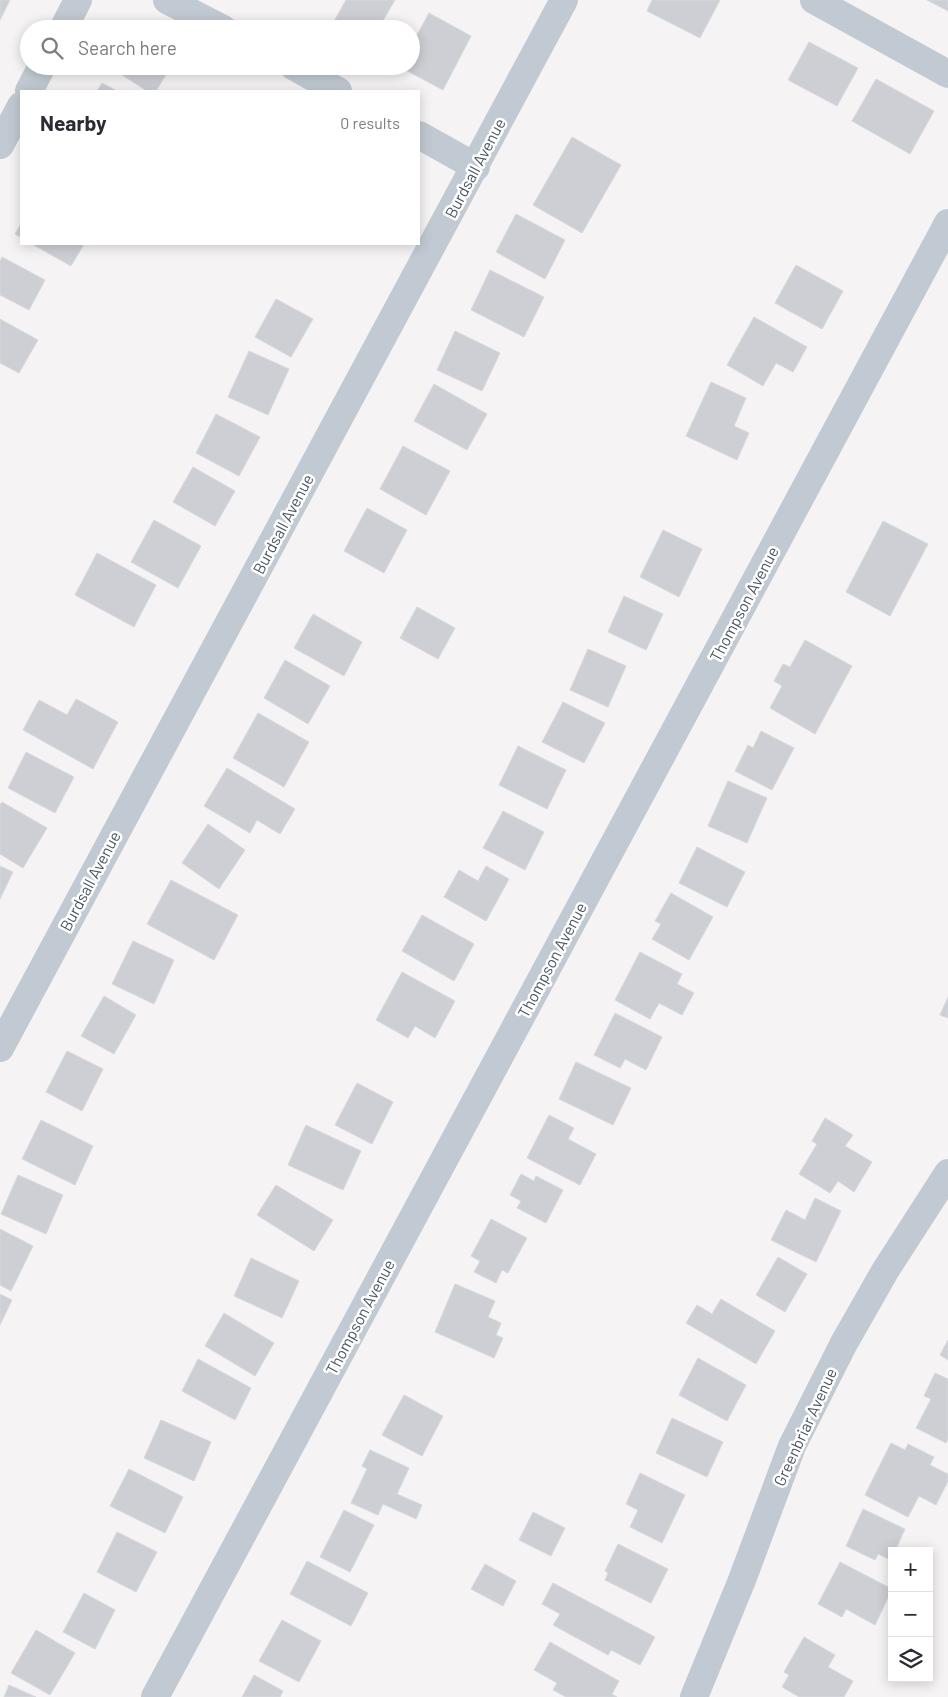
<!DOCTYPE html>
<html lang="en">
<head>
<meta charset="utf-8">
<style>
	:root { --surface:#fff; --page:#f2f2f3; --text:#2b2b33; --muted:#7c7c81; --line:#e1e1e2 }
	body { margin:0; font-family:Barlow,sans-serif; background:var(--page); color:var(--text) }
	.controls { position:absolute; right:15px; bottom:15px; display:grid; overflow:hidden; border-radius:0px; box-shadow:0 2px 12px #0003 }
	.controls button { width:45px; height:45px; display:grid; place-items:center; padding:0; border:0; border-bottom:1px solid var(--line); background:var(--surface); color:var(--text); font:25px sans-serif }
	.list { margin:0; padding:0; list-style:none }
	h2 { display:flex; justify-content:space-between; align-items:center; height:65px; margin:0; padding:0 20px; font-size:21px }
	h2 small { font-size:16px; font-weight:400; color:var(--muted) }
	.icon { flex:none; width:28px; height:28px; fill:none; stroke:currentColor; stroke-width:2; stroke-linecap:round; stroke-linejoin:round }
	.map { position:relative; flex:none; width:948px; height:1697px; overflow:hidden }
	.search { position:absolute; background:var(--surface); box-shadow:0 2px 12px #0003; left:20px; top:20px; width:400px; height:55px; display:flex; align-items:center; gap:12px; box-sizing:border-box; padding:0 18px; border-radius:28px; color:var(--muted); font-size:19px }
	.panel { position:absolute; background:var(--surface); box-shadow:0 2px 12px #0003; left:20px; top:90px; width:400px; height:155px; border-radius:0px }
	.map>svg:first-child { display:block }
</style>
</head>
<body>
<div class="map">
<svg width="948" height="1697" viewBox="0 0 948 1697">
	<rect width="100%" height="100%" fill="#f5f3f3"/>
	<g fill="#cdcfd5" stroke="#d7d9de">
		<path d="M0,0H10L0,20Z"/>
		<path d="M346,0H395L378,29H343L333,23Z"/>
		<path d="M652,0H720L700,38L647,11Z"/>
		<path d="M927,0H948V11Z"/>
		<path d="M429,13L471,36L443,90L400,67L411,66V46Z"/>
		<path d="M809,42L858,68L837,106L788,80Z"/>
		<path d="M108,66H171L156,91H147Z"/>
		<path d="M876,79L934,111L910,154L852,121Z"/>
		<path d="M102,83L117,91H97Z"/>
		<path d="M572,137L621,165L582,233L533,205Z"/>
		<path d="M516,214L565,240L545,279L496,252Z"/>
		<path d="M21,224V237L15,234Z"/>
		<path d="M32,244H84L71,266Z"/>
		<path d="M2,257L45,280L29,310L0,295V261Z"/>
		<path d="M796,265L843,291L822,329L775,303Z"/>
		<path d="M490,270L544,297L524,337L471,310Z"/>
		<path d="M276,299L313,319L291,357L255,337Z"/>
		<path d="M754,317L807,347L793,372L776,363L763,386L727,365Z"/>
		<path d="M0,319L38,340L19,373L0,363Z"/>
		<path d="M455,331L500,353L482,391L437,370Z"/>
		<path d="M249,351L289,369L268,415L228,397Z"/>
		<path d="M711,382L746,398L734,426L749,433L737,460L686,436Z"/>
		<path d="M434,384L487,414L467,450L414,421Z"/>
		<path d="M216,414L260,437L239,476L196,453Z"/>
		<path d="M403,446L450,471L426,515L380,489Z"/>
		<path d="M193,467L235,491L215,526L173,502Z"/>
		<path d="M367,508L407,530L384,573L344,551Z"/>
		<path d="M154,520L201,546L178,588L131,562Z"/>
		<path d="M883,521L928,544L890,616L846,592Z"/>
		<path d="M663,530L702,549L679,597L640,577Z"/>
		<path d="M97,553L156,585L134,627L75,595Z"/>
		<path d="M624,596L663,614L646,650L608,632Z"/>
		<path d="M417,607L455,628L438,659L400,638Z"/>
		<path d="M313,614L362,642L344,676L294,648Z"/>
		<path d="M805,640L852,666L815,734L770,708L782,686L774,681L783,664L790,667Z"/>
		<path d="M588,649L626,666L608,707L570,690Z"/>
		<path d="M285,660L330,686L308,724L264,698Z"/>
		<path d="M76,699L118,722L93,769L23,730L39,700L67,715Z"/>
		<path d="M563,702L605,723L584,763L542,742Z"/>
		<path d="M258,713L309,742L284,787L233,758Z"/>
		<path d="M761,731L794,748L772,790L735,771L748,745L753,748Z"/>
		<path d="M518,746L566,770L547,809L499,785Z"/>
		<path d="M26,752L74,777L55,813L8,788Z"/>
		<path d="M227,768L295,809L280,834L257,820L250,833L204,806Z"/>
		<path d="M728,781L767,798L747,843L708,826Z"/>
		<path d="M2,802L47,828L23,868L0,854V805Z"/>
		<path d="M503,811L544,832L525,870L483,848Z"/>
		<path d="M208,824L245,850L219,889L182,863Z"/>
		<path d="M697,847L745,872L727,907L679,883Z"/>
		<path d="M0,866L13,872L0,899Z"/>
		<path d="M486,866L509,879L486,921L444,897L459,870L478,881Z"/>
		<path d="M171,880L238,915L214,960L147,924Z"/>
		<path d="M671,893L713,917L689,960L652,939L661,924L655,921Z"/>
		<path d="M422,915L474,944L454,981L402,951Z"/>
		<path d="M133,941L174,960L154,1004L112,984Z"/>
		<path d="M640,952L682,974L677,984L694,993L682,1015L659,1003L650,1019L615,1000Z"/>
		<path d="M402,972L455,1001L435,1038L415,1026L408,1038L376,1020Z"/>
		<path d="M104,996L136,1015L114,1054L81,1036Z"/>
		<path d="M948,997V1018L940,1015Z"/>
		<path d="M615,1013L662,1037L646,1070L625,1059L620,1068L594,1055Z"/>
		<path d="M67,1051L103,1069L82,1111L46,1092Z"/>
		<path d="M576,1062L631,1088L613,1125L559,1099Z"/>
		<path d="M357,1083L393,1102L372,1144L335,1125Z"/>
		<path d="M549,1115L574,1128L568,1139L596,1154L580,1185L527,1158Z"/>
		<path d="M825,1118L853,1135L845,1146L872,1162L854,1192L838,1181L830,1193L799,1174L817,1144L812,1141Z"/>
		<path d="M41,1120L93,1146L75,1185L22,1159Z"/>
		<path d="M306,1125L361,1151L343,1190L288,1165Z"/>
		<path d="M521,1174L534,1181L536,1176L563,1190L546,1223L517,1208L521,1201L510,1195Z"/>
		<path d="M18,1175L63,1195L46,1234L1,1214Z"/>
		<path d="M276,1185L333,1220L314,1251L257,1215Z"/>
		<path d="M815,1198L841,1211L816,1262L771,1240L786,1210L805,1220Z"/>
		<path d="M491,1219L527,1238L508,1273L502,1270L496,1283L474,1272L480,1261L471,1256Z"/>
		<path d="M0,1229L33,1246L11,1291L0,1285Z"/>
		<path d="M778,1257L807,1274L785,1312L756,1295Z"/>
		<path d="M251,1258L299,1281L282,1318L234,1296Z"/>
		<path d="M455,1284L495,1301L488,1317L501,1323L496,1335L503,1338L494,1358L435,1332Z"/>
		<path d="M0,1294L12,1300L0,1325Z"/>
		<path d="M721,1299L775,1331L756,1364L686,1323L697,1305L712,1314Z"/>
		<path d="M224,1313L274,1343L255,1376L205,1346Z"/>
		<path d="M948,1340V1360L940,1355Z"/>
		<path d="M698,1358L746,1385L727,1421L679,1395Z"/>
		<path d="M198,1359L251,1388L235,1420L182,1391Z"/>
		<path d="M935,1373L948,1379V1439L946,1443L916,1428L931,1399L924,1396Z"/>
		<path d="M404,1395L443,1416L422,1456L382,1435Z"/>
		<path d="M672,1418L723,1442L707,1477L656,1453Z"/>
		<path d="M161,1420L211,1442L194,1481L144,1458Z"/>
		<path d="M891,1443L905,1450L908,1444L934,1457L930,1465L948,1474V1481L936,1505L919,1496L908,1517L865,1495Z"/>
		<path d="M370,1450L409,1468L397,1494L422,1505L416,1519L383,1504L378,1515L351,1503L367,1469L362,1466Z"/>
		<path d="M129,1469L183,1497L165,1533L110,1506Z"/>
		<path d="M640,1473L685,1495L662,1543L630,1527L638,1510L626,1504Z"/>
		<path d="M863,1509L905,1529L895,1551H892L891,1560L878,1554L875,1560L846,1546Z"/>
		<path d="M344,1510L374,1525L350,1572L320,1557Z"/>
		<path d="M533,1512L565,1528L551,1556L519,1540Z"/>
		<path d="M117,1532L157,1552L136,1592L97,1572Z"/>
		<path d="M618,1544L668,1569L651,1603L605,1580L608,1573L605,1571Z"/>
		<path d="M307,1561L368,1593L351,1626L290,1594Z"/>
		<path d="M840,1562L892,1589L875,1625L846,1609L842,1617L818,1604Z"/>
		<path d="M485,1564L516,1581L503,1606L471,1589Z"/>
		<path d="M553,1583L655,1637L640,1665L611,1650L608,1655L553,1625L560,1614L542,1604Z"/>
		<path d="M84,1593L115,1610L95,1649L63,1632Z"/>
		<path d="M282,1620L321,1641L299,1682L259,1661Z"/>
		<path d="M36,1630L75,1653L50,1695L11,1673Z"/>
		<path d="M804,1637L835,1655L828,1667L853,1681L844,1697H799L782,1687L789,1675L784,1672Z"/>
		<path d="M550,1642L619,1681L612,1694L617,1697H566L553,1690L557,1683L534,1670Z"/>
		<path d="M254,1675L283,1691L280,1697H242Z"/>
		<path d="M9,1685L36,1697H4Z"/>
	</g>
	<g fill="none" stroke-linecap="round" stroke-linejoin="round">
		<g stroke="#c1cad2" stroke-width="28">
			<path d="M167,0L223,29"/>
			<path d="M814,0L948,74"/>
			<path d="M63,29L78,0"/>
			<path d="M293,66L338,91"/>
			<path d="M29,91L42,66"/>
			<path d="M419,135L476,167"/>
			<path d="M0,145L21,106"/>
			<path d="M0,1048L564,0"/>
			<path d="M155,1697L948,223"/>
			<path d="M694,1697L742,1580L792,1446L844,1343L885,1271L948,1173"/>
		</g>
	</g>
	<g text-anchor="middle" stroke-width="5" stroke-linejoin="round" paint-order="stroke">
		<g font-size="16" fill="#4a5661" stroke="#fff">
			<text transform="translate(475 168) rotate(-62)" y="6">Burdsall Avenue</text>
			<text transform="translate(283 524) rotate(-62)" y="6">Burdsall Avenue</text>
			<text transform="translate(744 604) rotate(-62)" y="6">Thompson Avenue</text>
			<text transform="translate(90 881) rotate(-62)" y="6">Burdsall Avenue</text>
			<text transform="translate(552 960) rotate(-62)" y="6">Thompson Avenue</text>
			<text transform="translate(360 1317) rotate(-62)" y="6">Thompson Avenue</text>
			<text transform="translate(805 1427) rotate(-65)" y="6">Greenbriar Avenue</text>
		</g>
	</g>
</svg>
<div class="controls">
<button>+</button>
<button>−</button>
<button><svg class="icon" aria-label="layers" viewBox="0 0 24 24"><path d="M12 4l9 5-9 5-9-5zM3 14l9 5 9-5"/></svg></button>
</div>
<div class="search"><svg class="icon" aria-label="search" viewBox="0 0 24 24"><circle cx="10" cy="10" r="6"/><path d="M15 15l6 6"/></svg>Search here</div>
<section class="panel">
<h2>Nearby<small>0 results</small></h2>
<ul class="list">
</ul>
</section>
</div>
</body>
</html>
